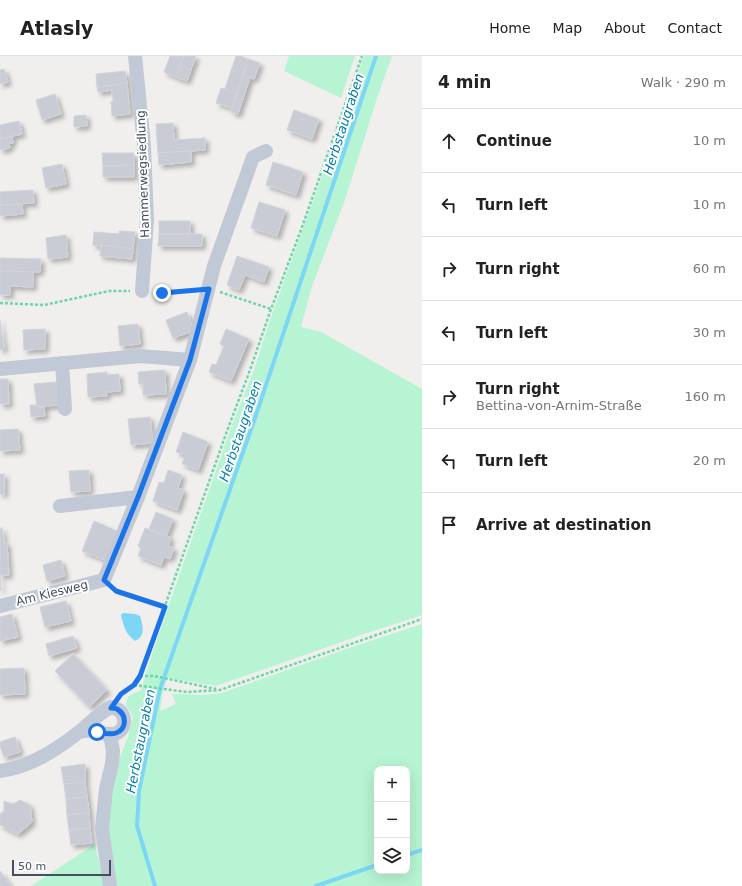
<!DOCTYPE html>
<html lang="en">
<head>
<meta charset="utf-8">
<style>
	:root { --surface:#fff; --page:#f6f6f6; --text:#222; --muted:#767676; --line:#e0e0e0 }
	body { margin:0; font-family:"DejaVu Sans",sans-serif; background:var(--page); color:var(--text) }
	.controls { position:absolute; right:12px; bottom:12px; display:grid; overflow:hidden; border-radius:8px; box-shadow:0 4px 16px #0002 }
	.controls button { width:36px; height:36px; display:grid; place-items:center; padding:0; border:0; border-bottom:1px solid var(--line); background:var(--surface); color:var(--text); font:20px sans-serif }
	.scale { position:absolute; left:12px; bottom:10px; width:99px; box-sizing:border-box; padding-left:4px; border:2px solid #44505e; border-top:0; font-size:11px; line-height:14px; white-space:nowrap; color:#44505e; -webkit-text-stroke:3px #fff; paint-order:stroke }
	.stop { position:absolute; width:12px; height:12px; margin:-9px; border:3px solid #1a73e8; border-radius:50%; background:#fff }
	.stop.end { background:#1a73e8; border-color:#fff; box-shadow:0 1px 4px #0008 }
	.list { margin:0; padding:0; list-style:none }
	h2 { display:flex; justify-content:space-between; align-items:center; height:52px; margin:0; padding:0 16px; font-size:17px }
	h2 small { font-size:13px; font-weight:400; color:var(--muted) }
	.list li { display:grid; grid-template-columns:26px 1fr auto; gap:12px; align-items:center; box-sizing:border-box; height:64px; padding:0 16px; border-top:1px solid var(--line) }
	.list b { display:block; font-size:15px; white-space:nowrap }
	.list p { margin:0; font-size:13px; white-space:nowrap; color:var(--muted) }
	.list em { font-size:13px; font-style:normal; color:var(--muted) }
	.icon { flex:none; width:22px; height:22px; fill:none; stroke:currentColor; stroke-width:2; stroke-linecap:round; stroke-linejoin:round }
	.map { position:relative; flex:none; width:422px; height:830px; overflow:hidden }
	header { display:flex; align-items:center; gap:24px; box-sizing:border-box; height:56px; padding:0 20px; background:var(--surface); border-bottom:1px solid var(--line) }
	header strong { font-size:19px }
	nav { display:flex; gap:22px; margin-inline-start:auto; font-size:14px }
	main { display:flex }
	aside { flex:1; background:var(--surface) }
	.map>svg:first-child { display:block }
</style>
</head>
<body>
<header>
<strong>Atlasly</strong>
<nav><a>Home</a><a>Map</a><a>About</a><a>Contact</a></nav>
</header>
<main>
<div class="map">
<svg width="422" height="830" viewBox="0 0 422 830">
	<defs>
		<filter id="shadow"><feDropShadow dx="3.5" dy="3.5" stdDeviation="2" flood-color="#0004"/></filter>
	</defs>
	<rect width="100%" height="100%" fill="#f1eeee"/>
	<g fill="#b6f4d3" fill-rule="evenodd">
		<path d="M289,0H355L341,42L284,15Z"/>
		<path d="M364,0H392L377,42L345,144L312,230L301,271L321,276L422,333V559L364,578L216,630L168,622L163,634L160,655L176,648L172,638L205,639L222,637L349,592L422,568V830H116L107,771L112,732L120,701L128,681L133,662L131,656L126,650C126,639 131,638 141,635L151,601L178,523L232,369L254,314L271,261L316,137ZM377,713H407V815H377Z"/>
		<path d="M95,788L104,830H31Z"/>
	</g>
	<path fill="#7ed6f7" d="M123,557L135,558L140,560C143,570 146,580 135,585C125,577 124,571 121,559Z"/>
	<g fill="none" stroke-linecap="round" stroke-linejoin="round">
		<g stroke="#7ed6f7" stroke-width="4">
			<path d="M407,799L422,794"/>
			<path d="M155,830L137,770L139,735L160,633L255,362L376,0"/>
			<path d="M316,830L377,809"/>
		</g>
	</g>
	<g fill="#c9ccd5" stroke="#d1d3db" filter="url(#shadow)">
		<path d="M170,0H184L176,21L164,16Z"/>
		<path d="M184,0H196L187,25L176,21Z"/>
		<path d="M236,0H240L248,3L232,52L216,47L221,32L225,33Z"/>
		<path d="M248,3L260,7L254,23L250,22L238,58L231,56Z"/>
		<path d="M4,13L8,26L0,28V14Z"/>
		<path d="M125,15L127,27L97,31L96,18Z"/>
		<path d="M127,27L130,58L112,60L111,46L113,45L112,34L98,36L97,31Z"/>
		<path d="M55,38L61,58L42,64L36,44Z"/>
		<path d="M294,54L319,63L312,83L287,74Z"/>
		<path d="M86,59L87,70L74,71V60Z"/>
		<path d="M19,65L22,78L0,83V69Z"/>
		<path d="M173,67L174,84L205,82V94L158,97L156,68Z"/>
		<path d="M12,81L13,87H9L10,92L0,94V83Z"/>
		<path d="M191,95V106L159,109L158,97Z"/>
		<path d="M102,97H134V109L103,110Z"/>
		<path d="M273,106L303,116L296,139L266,129Z"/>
		<path d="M62,108L66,128L46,132L42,112Z"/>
		<path d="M134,109V121H103V110Z"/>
		<path d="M33,134L34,147L0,149V136Z"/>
		<path d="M259,146L285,154L277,180L251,172Z"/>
		<path d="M22,148L23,158L0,160V149Z"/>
		<rect x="159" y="165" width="31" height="13"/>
		<path d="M119,175L135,176L133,193L93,189L94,176L119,178Z"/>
		<path d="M159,178H202V190H158Z"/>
		<path d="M66,179L68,201L48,203L46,182Z"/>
		<path d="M101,189L133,193L132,203L100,200Z"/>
		<path d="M237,200L269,211L264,226L245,219L239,234L227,229Z"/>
		<path d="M0,202L41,203L40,216L0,215Z"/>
		<path d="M0,215L33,216V231L10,230V239H0Z"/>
		<path d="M187,256L194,275L173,282L166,264Z"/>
		<path d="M0,264L4,293L0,294Z"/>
		<path d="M138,268L140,288L120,290L118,270Z"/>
		<path d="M45,273V293L24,294L23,274Z"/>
		<path d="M226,273L249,283L231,325L209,316L212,308L216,309L224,290L220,288Z"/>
		<path d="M165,314L166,338L143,339V328H139L138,316Z"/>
		<path d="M107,316V319L119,318L120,335L106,336L107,340L88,341L87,318Z"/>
		<path d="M0,323H8L9,348H0Z"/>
		<path d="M56,326L58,349L37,351L34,328Z"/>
		<path d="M30,349H36L37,351H44L45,360L31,361Z"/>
		<path d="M150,361L153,387L131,389L128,363Z"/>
		<path d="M18,373L20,394L0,395V374Z"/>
		<path d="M183,376L208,386L198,414L182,408L185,399L176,396Z"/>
		<path d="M89,414L90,435L71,436L69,415Z"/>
		<path d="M168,414L182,419L178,432L184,434L177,454L153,445L159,426L164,427Z"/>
		<rect x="0" y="418" width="4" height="20"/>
		<path d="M156,456L173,463L166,481L149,473Z"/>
		<path d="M94,465L117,475L105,504L82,495Z"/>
		<path d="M0,472H2L4,488L7,487L9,519H0L1,534H0Z"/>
		<path d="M145,472L171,482L168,490L174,492L170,503L164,501L161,509L138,500L141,492L138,490Z"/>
		<path d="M61,504L65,520L47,525L43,509Z"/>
		<path d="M66,545L71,565L45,571L40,551Z"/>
		<path d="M12,558L18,581L0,585V561Z"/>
		<path d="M73,580L77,592L49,600L46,588Z"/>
		<path d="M73,598L107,634L89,651L55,615Z"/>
		<path d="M24,612L25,638L0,639V613Z"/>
		<path d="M15,681L20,696L4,701L0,690V686Z"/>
		<path d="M85,708V726L64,728L61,711Z"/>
		<path d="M85,726L87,741L66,743L64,728Z"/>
		<path d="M87,741L89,756L67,759L66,743Z"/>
		<path d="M20,744L30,749L32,766L18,778L0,769V758L4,755V745L13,748Z"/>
		<path d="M89,756L90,772L69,774L67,759Z"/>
		<path d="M90,772L92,787L71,789L69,774Z"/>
		<path d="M0,815L11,830H0Z"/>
	</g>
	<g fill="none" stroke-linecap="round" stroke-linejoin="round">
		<g stroke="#6ad7a8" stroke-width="2.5" stroke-dasharray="3 2" stroke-linecap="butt">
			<path d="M220,236L271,253"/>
			<path d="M154,237H162L195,234"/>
			<path d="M0,247L44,249L109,235H130"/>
			<path d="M113,532L116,535L165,551"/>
			<path d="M140,620H154L216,633"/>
			<path d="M134,629L187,636L220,634L422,563"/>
			<path d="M120,640L134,629L140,620L227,375L250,314L271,253L301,174L362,0"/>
		</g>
		<g stroke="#c0c9d5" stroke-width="14">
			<path d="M135,0L144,89L147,164L142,235"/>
			<path d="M62,307L65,353"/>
			<path d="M0,313L140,300L190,304"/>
			<path d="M60,450L138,441"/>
			<path d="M0,550L104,524L138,441L190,304L214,210L253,101L266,95"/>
			<path d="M110,678L113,695L112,708L106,733L102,772L110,830"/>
			<path d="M0,715C30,711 56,694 79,676C90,667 99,657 111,651C113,652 115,652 117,653C128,659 126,675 114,678C107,679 99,676 92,675C87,674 83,675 79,676"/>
		</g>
	</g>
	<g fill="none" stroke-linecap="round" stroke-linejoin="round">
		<path stroke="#1a73e8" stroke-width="5" d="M97,676C103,677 110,679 116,677C127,673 127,659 117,653C115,652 113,652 111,652L121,638L134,629L140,620L165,551L116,535L104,524L138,441L190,304L209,233L162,237"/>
	</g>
	<g text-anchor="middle" stroke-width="4" stroke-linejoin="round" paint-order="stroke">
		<g font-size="12" fill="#44505e" stroke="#fff">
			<text transform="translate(143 118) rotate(-92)" y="4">Hammerwegsiedlung</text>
			<text transform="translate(52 537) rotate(-14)" y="4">Am Kiesweg</text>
		</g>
		<g font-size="13" font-style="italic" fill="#017dad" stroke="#fff">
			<text transform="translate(343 68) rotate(-72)" y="5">Herbstaugraben</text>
			<text transform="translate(240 375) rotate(-71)" y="5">Herbstaugraben</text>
			<text transform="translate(140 685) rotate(-79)" y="5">Herbstaugraben</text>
		</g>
	</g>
</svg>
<div class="controls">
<button>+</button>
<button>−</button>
<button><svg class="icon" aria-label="layers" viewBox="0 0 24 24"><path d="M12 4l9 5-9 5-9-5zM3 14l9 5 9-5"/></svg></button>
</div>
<div class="scale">50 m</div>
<div class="stop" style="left:97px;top:676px"></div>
<div class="stop end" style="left:162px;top:237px"></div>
</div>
<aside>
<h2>4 min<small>Walk · 290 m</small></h2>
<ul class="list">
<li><svg class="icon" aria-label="ahead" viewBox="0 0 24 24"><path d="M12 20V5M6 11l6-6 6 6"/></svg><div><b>Continue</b></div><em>10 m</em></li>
<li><svg class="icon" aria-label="left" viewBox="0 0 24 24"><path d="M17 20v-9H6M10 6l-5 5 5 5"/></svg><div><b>Turn left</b></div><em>10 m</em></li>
<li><svg class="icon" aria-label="right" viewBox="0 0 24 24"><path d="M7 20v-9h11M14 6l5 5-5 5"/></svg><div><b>Turn right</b></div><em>60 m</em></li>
<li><svg class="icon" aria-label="left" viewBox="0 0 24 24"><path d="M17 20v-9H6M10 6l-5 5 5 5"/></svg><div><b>Turn left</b></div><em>30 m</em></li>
<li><svg class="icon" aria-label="right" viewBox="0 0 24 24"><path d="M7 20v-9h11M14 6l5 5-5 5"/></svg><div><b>Turn right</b><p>Bettina-von-Arnim-Straße</p></div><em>160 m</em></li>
<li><svg class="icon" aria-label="left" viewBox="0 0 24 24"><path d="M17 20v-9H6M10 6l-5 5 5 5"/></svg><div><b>Turn left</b></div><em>20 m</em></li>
<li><svg class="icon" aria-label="arrive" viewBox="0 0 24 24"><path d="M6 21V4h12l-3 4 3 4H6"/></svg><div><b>Arrive at destination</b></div></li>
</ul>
</aside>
</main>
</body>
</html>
